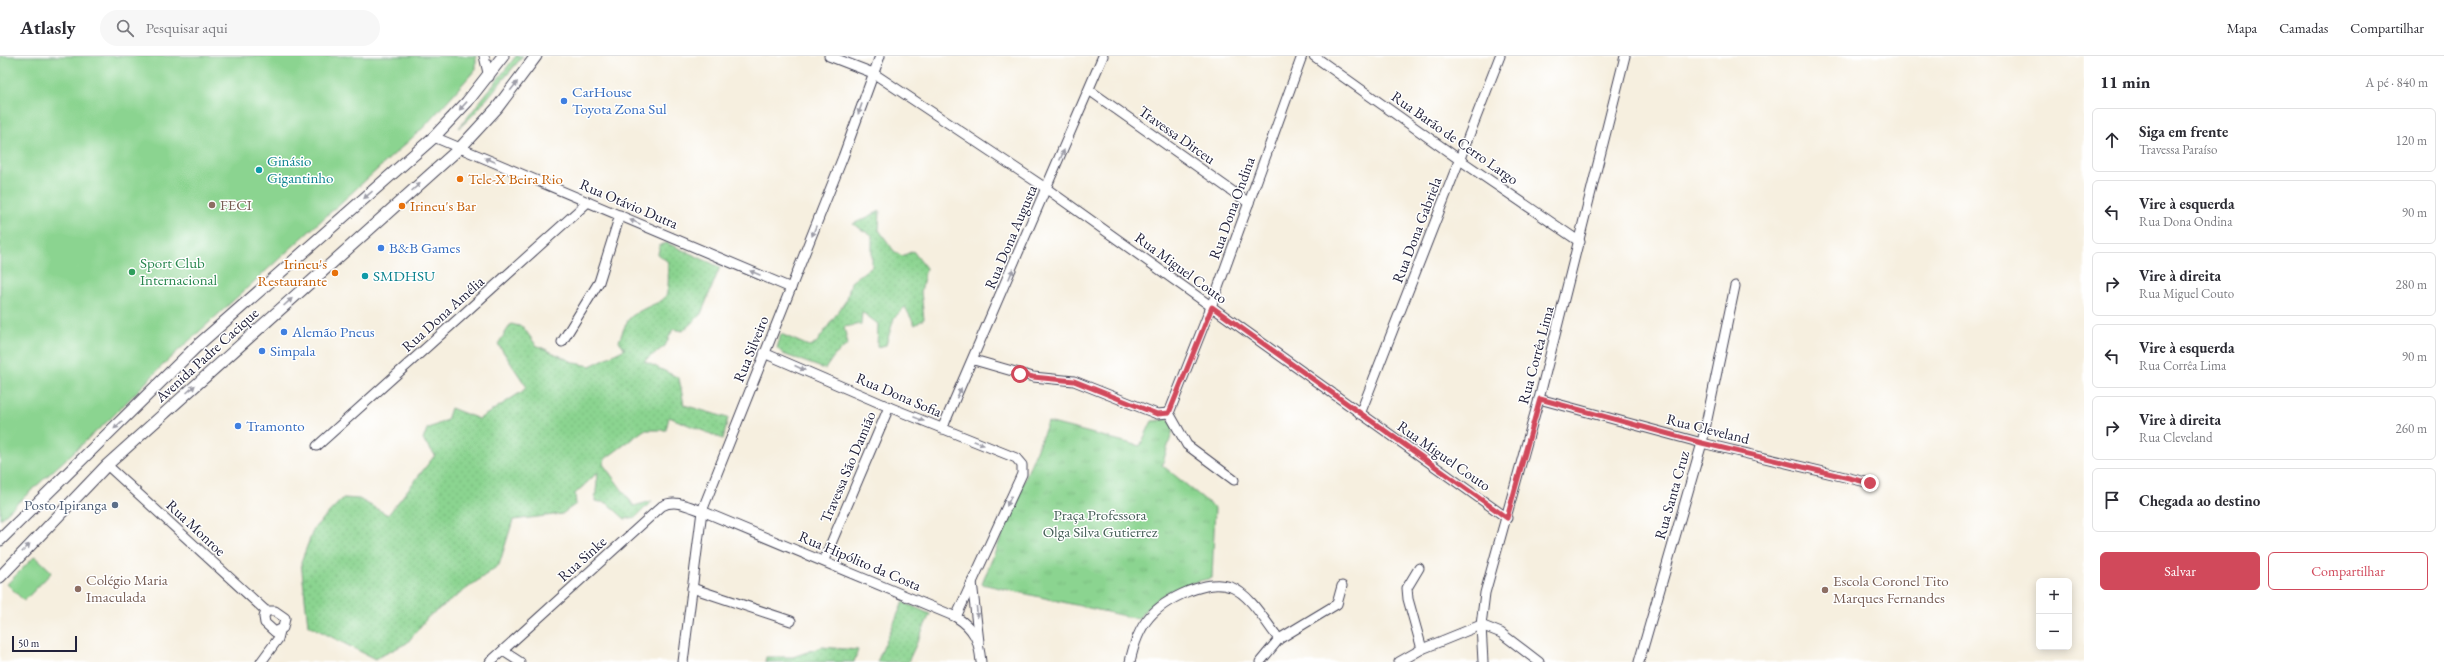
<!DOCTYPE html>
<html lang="pt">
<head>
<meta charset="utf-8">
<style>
	:root { --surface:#fff; --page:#f7f7f7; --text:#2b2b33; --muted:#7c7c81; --line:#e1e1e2; --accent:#d1495b }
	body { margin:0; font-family:"EB Garamond",serif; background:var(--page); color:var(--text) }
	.controls { position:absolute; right:12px; bottom:12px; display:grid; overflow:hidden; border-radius:6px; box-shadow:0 2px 10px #0003 }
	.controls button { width:36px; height:36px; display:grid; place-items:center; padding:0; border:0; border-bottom:1px solid var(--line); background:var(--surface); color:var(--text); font:20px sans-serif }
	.scale { position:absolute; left:12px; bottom:10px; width:65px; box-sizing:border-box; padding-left:4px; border:2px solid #22223b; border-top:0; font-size:11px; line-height:14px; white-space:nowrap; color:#22223b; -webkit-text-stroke:3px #fff; paint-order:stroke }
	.stop { position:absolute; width:12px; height:12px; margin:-9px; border:3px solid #d1495b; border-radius:50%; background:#fff }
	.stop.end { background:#d1495b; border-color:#fff; box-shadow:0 1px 4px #0008 }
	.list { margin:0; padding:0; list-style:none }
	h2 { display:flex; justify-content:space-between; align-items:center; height:52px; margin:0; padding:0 16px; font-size:17px }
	h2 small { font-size:13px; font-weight:400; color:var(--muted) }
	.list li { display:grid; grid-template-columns:26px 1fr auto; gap:12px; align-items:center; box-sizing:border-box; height:64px; margin:0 8px 8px; padding:0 8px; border:1px solid var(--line); border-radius:6px }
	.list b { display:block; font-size:15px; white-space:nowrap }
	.list p { margin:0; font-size:13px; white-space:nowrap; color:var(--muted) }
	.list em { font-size:13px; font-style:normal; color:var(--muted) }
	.actions { display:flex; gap:8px; padding:12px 16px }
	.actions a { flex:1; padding:9px 0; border:1px solid var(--accent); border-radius:6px; text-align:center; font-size:14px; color:var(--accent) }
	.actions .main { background:var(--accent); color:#fff }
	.icon { flex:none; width:22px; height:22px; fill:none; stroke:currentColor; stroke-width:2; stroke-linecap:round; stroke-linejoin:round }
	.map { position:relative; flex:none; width:2084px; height:606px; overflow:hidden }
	header { display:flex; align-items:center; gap:24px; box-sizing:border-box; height:56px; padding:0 20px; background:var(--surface); border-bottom:1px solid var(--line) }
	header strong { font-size:19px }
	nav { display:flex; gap:22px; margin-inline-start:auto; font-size:14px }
	.search { width:280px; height:36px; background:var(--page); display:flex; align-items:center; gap:10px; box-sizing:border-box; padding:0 14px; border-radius:22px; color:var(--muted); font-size:15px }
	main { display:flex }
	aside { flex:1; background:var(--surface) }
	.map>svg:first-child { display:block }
</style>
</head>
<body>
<header>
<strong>Atlasly</strong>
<div class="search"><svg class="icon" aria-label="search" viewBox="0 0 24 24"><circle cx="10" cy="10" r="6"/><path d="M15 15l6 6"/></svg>Pesquisar aqui</div>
<nav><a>Mapa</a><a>Camadas</a><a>Compartilhar</a></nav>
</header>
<main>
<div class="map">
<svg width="2084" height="606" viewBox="0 0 2084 606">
	<defs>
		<pattern id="grass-dots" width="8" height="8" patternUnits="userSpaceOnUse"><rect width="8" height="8" fill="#8bd490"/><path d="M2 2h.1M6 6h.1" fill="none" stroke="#78b67d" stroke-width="1.8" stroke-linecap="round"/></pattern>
		<pattern id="park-tufts" width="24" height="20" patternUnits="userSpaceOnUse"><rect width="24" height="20" fill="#8bd490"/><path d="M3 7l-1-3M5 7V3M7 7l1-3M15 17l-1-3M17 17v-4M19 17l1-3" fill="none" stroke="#78b67d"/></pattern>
	</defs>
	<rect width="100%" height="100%" fill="#fff"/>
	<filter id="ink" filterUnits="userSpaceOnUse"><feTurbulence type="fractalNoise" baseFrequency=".025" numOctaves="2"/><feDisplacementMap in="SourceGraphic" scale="8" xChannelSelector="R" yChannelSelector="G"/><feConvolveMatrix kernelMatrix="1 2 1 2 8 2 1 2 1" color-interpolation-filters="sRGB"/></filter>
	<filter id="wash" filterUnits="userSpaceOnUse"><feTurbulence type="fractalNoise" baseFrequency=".012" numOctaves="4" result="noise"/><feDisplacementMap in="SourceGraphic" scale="16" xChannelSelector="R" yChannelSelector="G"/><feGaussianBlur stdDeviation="0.9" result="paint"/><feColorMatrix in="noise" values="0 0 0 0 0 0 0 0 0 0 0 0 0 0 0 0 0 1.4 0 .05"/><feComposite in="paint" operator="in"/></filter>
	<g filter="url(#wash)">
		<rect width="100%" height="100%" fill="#f6efdf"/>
		<g fill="url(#grass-dots)" stroke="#567b66">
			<path d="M516,0H523L473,59L459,72Z"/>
			<path d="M880,155L879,174L894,195L902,200L913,195L926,212L921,236L924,263L915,269L905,251L894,262L886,289L877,291L878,268L862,256L861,268L844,271L848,288L834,300L825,313L783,298L777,292L781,278L811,291L817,286L847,243L851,226L872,210V180L853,168Z"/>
			<path d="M667,187L720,211L701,258L683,275L673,273L665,290L644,305L679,322L684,349L728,362L723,383L669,361L666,374H644L605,403L603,408L634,450L652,445L636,461L625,463L607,447L595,445L598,416L575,438L576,448L562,458L513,464L499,509L428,561L407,587L375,603L308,569L301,506L314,472L343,442L359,443L388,459L435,399L423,384L427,373L447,364L451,352L479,363L523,335L526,330L498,288L511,268L523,271L536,289L575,307L590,310L625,293L619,285C622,278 626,264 632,260C664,238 670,256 668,206L658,198L660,189Z"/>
			<path d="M903,546L930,558L908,606H877Z"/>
			<path d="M822,591L858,594L854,606H765L766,601H793Z"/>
		</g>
		<path fill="url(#park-tufts)" stroke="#567b66" d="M1169,363L1174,371L1162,409L1215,452L1212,522C1178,530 1160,534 1138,563L982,528L1048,366L1140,390L1152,365Z"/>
		<g fill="#8bd490" stroke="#567b66">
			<path d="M0,0H476V13L424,71L168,304L111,362L0,463Z"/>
			<path d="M35,500L52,516L24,545L7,528Z"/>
		</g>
	</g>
	<g filter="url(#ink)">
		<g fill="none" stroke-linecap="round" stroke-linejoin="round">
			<defs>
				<g id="minor">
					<path d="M484,0L489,21"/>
					<path d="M829,0L873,17L1047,133L1507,462"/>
					<path d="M1314,0L1460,104L1580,186"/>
					<path d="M1089,34L1249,147"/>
					<path d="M434,81L791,232"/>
					<path d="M562,286L599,226L620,159"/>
					<path d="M764,297L889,351L1016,402L1022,409V418L956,561"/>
					<path d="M974,304L1033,321L1074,325L1157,358L1169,357"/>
					<path d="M1539,343L1702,387L1870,427"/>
					<path d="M1169,357L1211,251L1302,0"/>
					<path d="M1169,357L1187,389L1234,424"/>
					<path d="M1360,358L1500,0"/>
					<path d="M942,373L1103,0"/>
					<path d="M317,390L588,146"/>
					<path d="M107,409L266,555H275L285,562L283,572L275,576L265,567L264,561L266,555"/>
					<path d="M824,504L889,351"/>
					<path d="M1419,512L1407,532L1408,543L1422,593"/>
					<path d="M972,526L979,586"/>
					<path d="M692,532L791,565"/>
					<path d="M503,595L520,606"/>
					<path d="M261,606L278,583L280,575"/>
					<path d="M490,606L662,450C675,443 688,450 702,455L956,561C975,573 979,585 981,606"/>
					<path d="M683,606L702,455L843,101L880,0"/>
					<path d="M1130,606C1138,567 1153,550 1189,535C1203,530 1217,526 1231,531C1251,539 1266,567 1279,583"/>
					<path d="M1260,606L1279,583L1337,548L1342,530"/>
					<path d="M1399,606L1422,593L1481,569L1501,577L1539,606"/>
					<path d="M1483,606L1481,569L1485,537L1539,343L1625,0"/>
					<path d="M1639,606L1702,387L1735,230"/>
				</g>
				<g id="major">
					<path d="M0,484L198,289L434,81L467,46L503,0"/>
					<path d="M0,521L107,409L461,91L497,52L536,0"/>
				</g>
			</defs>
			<use href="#minor" stroke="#424154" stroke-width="11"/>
			<use href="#major" stroke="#424154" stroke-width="13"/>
			<use href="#minor" stroke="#fff" stroke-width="9"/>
			<use href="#major" stroke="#fff" stroke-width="11"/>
		</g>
		<defs><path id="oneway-solid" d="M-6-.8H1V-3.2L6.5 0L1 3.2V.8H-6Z"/></defs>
		<g fill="#9c9ca7">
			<use href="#oneway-solid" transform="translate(514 30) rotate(-52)"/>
			<use href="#oneway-solid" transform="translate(463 50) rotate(133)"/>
			<use href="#oneway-solid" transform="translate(860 53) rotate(110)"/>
			<use href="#oneway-solid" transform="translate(1062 99) rotate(-67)"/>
			<use href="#oneway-solid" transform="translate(490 104) rotate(-157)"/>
			<use href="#oneway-solid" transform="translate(416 131) rotate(-42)"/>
			<use href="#oneway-solid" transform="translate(368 139) rotate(139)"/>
			<use href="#oneway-solid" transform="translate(635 166) rotate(-157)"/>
			<use href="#oneway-solid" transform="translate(814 175) rotate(112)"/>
			<use href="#oneway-solid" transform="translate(755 217) rotate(-157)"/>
			<use href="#oneway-solid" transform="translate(1011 218) rotate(-67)"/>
			<use href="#oneway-solid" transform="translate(288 246) rotate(-42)"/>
			<use href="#oneway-solid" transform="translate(800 312) rotate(24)"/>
			<use href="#oneway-solid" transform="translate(191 333) rotate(-42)"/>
			<use href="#oneway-solid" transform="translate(959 337) rotate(-65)"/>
			<use href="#oneway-solid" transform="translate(919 363) rotate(22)"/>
			<use href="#oneway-solid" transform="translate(118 369) rotate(136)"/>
			<use href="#oneway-solid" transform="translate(979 387) rotate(22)"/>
			<use href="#oneway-solid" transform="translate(1009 445) rotate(115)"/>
			<use href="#oneway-solid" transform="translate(26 492) rotate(-46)"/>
			<use href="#oneway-solid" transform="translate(977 556) rotate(84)"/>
		</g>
	</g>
	<g fill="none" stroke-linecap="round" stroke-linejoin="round" filter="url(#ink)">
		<path stroke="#d1495b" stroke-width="5" d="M1020,318L1033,321L1074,325L1157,358L1169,357L1212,251L1507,462L1540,343L1702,387L1870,427"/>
	</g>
	<g fill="#3f7fe0" stroke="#fff" stroke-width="1.5">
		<circle cx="564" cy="45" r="4"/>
		<circle cx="381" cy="192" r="4"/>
		<circle cx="284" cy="276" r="4"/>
		<circle cx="262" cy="295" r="4"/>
		<circle cx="238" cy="370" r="4"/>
	</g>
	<g fill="#0f9aa8" stroke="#fff" stroke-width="1.5">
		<circle cx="259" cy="114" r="4"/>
		<circle cx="365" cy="220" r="4"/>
	</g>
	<g fill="#e8710a" stroke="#fff" stroke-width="1.5">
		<circle cx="460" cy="123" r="4"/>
		<circle cx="402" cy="150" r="4"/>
		<circle cx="335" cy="217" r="4"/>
	</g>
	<g fill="#8d6e63" stroke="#fff" stroke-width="1.5">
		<circle cx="212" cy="149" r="4"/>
		<circle cx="78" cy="533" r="4"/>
		<circle cx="1825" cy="534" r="4"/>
	</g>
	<circle fill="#2e9e5b" stroke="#fff" stroke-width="1.5" cx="132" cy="216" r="4"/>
	<circle fill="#5c6f8a" stroke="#fff" stroke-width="1.5" cx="115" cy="449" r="4"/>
	<g text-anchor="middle" stroke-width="3" stroke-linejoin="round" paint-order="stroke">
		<g font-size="15" fill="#366cbe" stroke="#fff" text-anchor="start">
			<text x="572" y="41">CarHouse<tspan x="572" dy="17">Toyota Zona Sul</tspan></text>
			<text x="389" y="197">B&amp;B Games</text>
			<text x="292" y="281">Alemão Pneus</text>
			<text x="270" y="300">Simpala</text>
			<text x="246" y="375">Tramonto</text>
		</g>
		<g font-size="15" fill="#22223b" stroke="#fff">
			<text transform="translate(1177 79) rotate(35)" y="5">Travessa Dirceu</text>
			<text transform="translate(1455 82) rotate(35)" y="5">Rua Barão de Cerro Largo</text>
			<text transform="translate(629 148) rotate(23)" y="5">Rua Otávio Dutra</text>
			<text transform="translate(1232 152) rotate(-70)" y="5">Rua Dona Ondina</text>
			<text transform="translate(1417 174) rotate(-69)" y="5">Rua Dona Gabriela</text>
			<text transform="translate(1011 181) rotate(-67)" y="5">Rua Dona Augusta</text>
			<text transform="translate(1181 212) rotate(36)" y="5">Rua Miguel Couto</text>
			<text transform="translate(443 258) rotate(-42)" y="5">Rua Dona Amélia</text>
			<text transform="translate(751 293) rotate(-68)" y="5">Rua Silveiro</text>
			<text transform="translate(207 299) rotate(-42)" y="5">Avenida Padre Cacique</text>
			<text transform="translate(1536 299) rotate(-75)" y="5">Rua Corrêa Lima</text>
			<text transform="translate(899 339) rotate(23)" y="5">Rua Dona Sofia</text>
			<text transform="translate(1708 373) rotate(14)" y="5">Rua Cleveland</text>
			<text transform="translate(1444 400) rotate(35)" y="5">Rua Miguel Couto</text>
			<text transform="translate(848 411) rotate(-67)" y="5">Travessa São Damião</text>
			<text transform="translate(1672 439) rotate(-74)" y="5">Rua Santa Cruz</text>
			<text transform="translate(196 472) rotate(43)" y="5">Rua Monroe</text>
			<text transform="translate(582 503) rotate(-42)" y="5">Rua Sinke</text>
			<text transform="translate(860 505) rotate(23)" y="5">Rua Hipólito da Costa</text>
		</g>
		<g font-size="15" fill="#0d838f" stroke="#fff" text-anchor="start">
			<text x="267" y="110">Ginásio<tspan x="267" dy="17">Gigantinho</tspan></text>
			<text x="373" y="225">SMDHSU</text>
		</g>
		<g font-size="15" fill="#c56008" stroke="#fff" text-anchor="start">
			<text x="468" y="128">Tele-X Beira Rio</text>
			<text x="410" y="155">Irineu's Bar</text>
			<text x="327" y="213" text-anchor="end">Irineu's<tspan x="327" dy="17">Restaurante</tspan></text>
		</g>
		<g font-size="15" fill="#785e54" stroke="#fff" text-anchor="start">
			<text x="220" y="154">FECI</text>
			<text x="86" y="529">Colégio Maria<tspan x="86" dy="17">Imaculada</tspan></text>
			<text x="1833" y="530">Escola Coronel Tito<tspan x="1833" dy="17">Marques Fernandes</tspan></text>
		</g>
		<g font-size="15" fill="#27864d" stroke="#fff" text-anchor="start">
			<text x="140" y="212">Sport Club<tspan x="140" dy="17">Internacional</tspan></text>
		</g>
		<g font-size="15" fill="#4e5e75" stroke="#fff" text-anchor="end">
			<text x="107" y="454">Posto Ipiranga</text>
		</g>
		<g font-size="15" fill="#476059" stroke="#fff">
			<text x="1100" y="464">Praça Professora<tspan x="1100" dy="17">Olga Silva Gutierrez</tspan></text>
		</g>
	</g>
</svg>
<div class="controls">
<button>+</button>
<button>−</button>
</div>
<div class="scale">50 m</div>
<div class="stop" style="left:1020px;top:318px"></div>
<div class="stop end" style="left:1870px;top:427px"></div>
</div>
<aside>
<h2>11 min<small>A pé · 840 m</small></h2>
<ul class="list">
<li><svg class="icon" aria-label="ahead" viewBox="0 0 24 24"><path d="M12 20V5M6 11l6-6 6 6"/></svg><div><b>Siga em frente</b><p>Travessa Paraíso</p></div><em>120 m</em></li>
<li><svg class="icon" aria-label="left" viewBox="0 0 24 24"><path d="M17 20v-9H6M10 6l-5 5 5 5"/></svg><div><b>Vire à esquerda</b><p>Rua Dona Ondina</p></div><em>90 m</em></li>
<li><svg class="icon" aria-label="right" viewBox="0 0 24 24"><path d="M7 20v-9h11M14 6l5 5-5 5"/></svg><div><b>Vire à direita</b><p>Rua Miguel Couto</p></div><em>280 m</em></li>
<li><svg class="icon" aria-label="left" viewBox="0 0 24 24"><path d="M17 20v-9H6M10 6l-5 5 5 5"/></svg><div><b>Vire à esquerda</b><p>Rua Corrêa Lima</p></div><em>90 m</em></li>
<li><svg class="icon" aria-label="right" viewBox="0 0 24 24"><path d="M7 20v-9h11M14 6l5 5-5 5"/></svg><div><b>Vire à direita</b><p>Rua Cleveland</p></div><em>260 m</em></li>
<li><svg class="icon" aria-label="arrive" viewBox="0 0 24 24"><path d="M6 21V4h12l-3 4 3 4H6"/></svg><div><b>Chegada ao destino</b></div></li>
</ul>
<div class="actions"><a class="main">Salvar</a><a>Compartilhar</a></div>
</aside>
</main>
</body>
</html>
